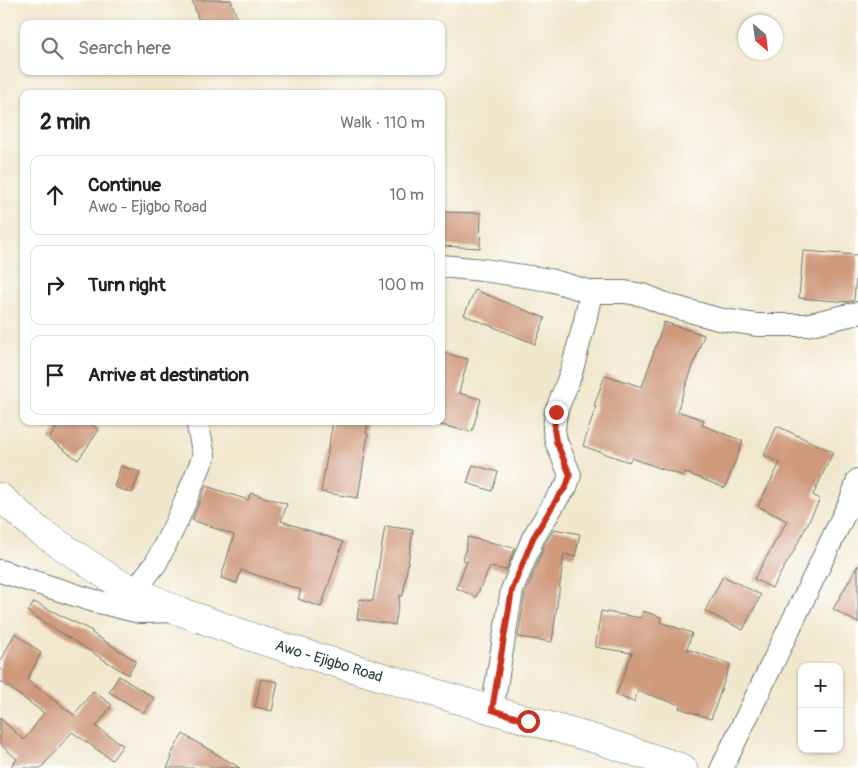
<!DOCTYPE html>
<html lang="en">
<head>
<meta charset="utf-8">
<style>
	:root { --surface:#fff; --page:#f2f2f2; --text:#202124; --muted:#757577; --line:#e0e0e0 }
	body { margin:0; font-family:Pangolin,sans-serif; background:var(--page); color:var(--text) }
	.controls { position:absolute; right:15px; bottom:15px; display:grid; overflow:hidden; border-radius:10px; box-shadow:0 1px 4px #0004 }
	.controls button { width:45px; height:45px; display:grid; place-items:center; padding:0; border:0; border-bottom:1px solid var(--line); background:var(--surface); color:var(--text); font:25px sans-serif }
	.compass { position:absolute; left:738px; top:15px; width:45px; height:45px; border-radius:50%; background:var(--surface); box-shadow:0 1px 4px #0004; rotate:152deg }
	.stop { position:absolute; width:15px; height:15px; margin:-11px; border:4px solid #c8321e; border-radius:50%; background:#fff }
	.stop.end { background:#c8321e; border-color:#fff; box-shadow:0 1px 5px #0008 }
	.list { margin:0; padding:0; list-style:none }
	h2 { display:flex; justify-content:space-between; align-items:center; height:65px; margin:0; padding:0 20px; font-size:21px }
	h2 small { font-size:16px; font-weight:400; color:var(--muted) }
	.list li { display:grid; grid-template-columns:32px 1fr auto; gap:15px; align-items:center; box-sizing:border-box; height:80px; margin:0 10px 10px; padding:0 10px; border:1px solid var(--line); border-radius:10px }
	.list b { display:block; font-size:19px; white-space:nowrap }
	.list p { margin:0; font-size:16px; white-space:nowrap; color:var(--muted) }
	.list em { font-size:16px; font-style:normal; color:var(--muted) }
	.icon { flex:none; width:28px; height:28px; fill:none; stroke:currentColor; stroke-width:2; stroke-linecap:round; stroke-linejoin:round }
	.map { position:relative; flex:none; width:858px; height:768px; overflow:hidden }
	.search { position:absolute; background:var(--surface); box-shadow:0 1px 4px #0004; left:20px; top:20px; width:425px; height:55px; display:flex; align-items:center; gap:12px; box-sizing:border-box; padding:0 18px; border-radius:10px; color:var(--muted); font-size:19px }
	.panel { position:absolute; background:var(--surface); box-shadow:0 1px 4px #0004; left:20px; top:90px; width:425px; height:335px; border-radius:10px }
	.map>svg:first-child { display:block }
</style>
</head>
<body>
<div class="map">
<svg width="858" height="768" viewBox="0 0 858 768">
	<rect width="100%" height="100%" fill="#fff"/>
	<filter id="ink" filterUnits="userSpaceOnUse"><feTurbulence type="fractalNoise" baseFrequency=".02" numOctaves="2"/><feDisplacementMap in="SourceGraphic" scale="10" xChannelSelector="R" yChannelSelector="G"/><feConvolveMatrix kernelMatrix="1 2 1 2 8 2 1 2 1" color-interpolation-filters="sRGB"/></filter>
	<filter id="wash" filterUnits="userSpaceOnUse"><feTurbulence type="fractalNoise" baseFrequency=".0096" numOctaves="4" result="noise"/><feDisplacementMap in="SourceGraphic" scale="20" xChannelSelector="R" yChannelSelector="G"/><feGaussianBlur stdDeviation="1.12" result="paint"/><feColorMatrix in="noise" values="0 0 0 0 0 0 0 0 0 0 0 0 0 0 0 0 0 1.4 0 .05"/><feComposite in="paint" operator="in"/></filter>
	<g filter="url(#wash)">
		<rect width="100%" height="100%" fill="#f1e7cd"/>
		<g id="blocks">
			<g fill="#cf997b">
				<path d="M192,0H231L239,24H200Z"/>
				<path d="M441,212L481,213L480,248L441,246Z"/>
				<path d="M803,251L858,255L854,300L849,302L799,298Z"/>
				<path d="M475,290L545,318L535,344L464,315Z"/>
				<path d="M664,322L704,335L677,411L704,420L702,425L743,441L725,488L684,472L683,476L631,458L629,462L583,446L596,406H594L605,375L642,387Z"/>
				<path d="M441,352L468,359L459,393L481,399L472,432L441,425Z"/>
				<path d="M61,421H87L99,430L78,460L49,439Z"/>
				<path d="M333,421H369L366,433L368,434L358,498L321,492Z"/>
				<path d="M777,426L833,452L813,495L820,499L795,549L772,588L754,579L787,521L758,506L780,463L764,455Z"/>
				<path d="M473,465L498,472L492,491L467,483Z"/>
				<path d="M121,466L140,472L132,493L114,487Z"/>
				<path d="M206,486L248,500L251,493L287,504L281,521L343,542L321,607L298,599L301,590L241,570L237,583L221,578L234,535L192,520Z"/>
				<path d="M385,526L413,530L403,596L400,595L395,625L357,619L360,599L373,601Z"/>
				<path d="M554,529L580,534L575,557L564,554L552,642L518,637L525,594L545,544Z"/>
				<path d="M468,537L515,548L506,570L490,567L476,597L456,588L467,561L463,560Z"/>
				<path d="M858,565V623L833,609Z"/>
				<path d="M723,576L761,595L743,630L705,611Z"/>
				<path d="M34,602L92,631V633L136,661L128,675L28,612Z"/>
				<path d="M601,611L641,618L643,611L661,617L660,622L692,633L687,649L730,664L711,719L679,708L680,705L638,691L634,702L616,695L632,653L595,647Z"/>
				<path d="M15,633L41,653L27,680L74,715L93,691L112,705L96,727L123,745L112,760L72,732L41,768H10L17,759L0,744V718L24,740L44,713L0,681V663Z"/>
				<path d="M119,676L154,698L144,713L109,692Z"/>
				<path d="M261,679L278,682L272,711L255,707Z"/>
				<path d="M183,734L240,768H167L172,757L170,756Z"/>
			</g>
		</g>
	</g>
	<g filter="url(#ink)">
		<use href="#blocks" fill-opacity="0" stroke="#68786a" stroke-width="1"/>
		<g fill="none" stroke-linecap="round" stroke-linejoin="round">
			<defs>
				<g id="street">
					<path d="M441,266L483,270L550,280L591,292H625L643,295L668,305L718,319L757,325H806L858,313"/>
					<path d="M0,571L91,600L140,612L178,611"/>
					<path d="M135,590L156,563L177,521L204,456L197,421"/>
					<path d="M492,710L512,590L533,538L558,497L566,487L570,475L556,441L554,429L556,412L571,373L585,321L591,292"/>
					<path d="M722,768L851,500L858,480"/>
				</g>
				<path id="primary" d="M0,497L38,530L113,580L179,611L260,640L492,710L602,741L683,768"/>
			</defs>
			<use href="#street" stroke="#68786a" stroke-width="24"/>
			<use href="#primary" stroke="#68786a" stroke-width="29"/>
			<use href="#street" stroke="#fff" stroke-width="22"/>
			<use href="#primary" stroke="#fff" stroke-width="28"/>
		</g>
	</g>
	<g fill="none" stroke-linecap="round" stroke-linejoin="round" filter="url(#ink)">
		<path stroke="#c8321e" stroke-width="6" d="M528,721L492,710L512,590L533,538L558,497L566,487L570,475L556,441L554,429L556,412"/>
	</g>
	<g text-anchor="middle" stroke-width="5" stroke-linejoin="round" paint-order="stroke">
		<g font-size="15" fill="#1f3d34" stroke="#fff">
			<text transform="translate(329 661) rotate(17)" y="5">Awo - Ejigbo Road</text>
		</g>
	</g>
</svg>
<div class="controls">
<button>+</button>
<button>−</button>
</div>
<svg class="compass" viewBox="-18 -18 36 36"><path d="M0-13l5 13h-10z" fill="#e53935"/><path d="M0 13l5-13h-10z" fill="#757577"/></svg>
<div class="stop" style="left:528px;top:721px"></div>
<div class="stop end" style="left:556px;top:412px"></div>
<div class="search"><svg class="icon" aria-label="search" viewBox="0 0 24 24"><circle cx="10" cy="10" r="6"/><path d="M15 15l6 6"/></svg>Search here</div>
<section class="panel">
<h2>2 min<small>Walk · 110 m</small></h2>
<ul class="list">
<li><svg class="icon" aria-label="ahead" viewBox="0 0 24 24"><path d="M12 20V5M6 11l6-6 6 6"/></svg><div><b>Continue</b><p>Awo - Ejigbo Road</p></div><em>10 m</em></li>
<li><svg class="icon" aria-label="right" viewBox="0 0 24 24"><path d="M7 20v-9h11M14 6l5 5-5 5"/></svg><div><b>Turn right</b></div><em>100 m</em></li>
<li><svg class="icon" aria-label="arrive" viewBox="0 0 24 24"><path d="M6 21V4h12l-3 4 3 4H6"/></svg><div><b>Arrive at destination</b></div></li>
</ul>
</section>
</div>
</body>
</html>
